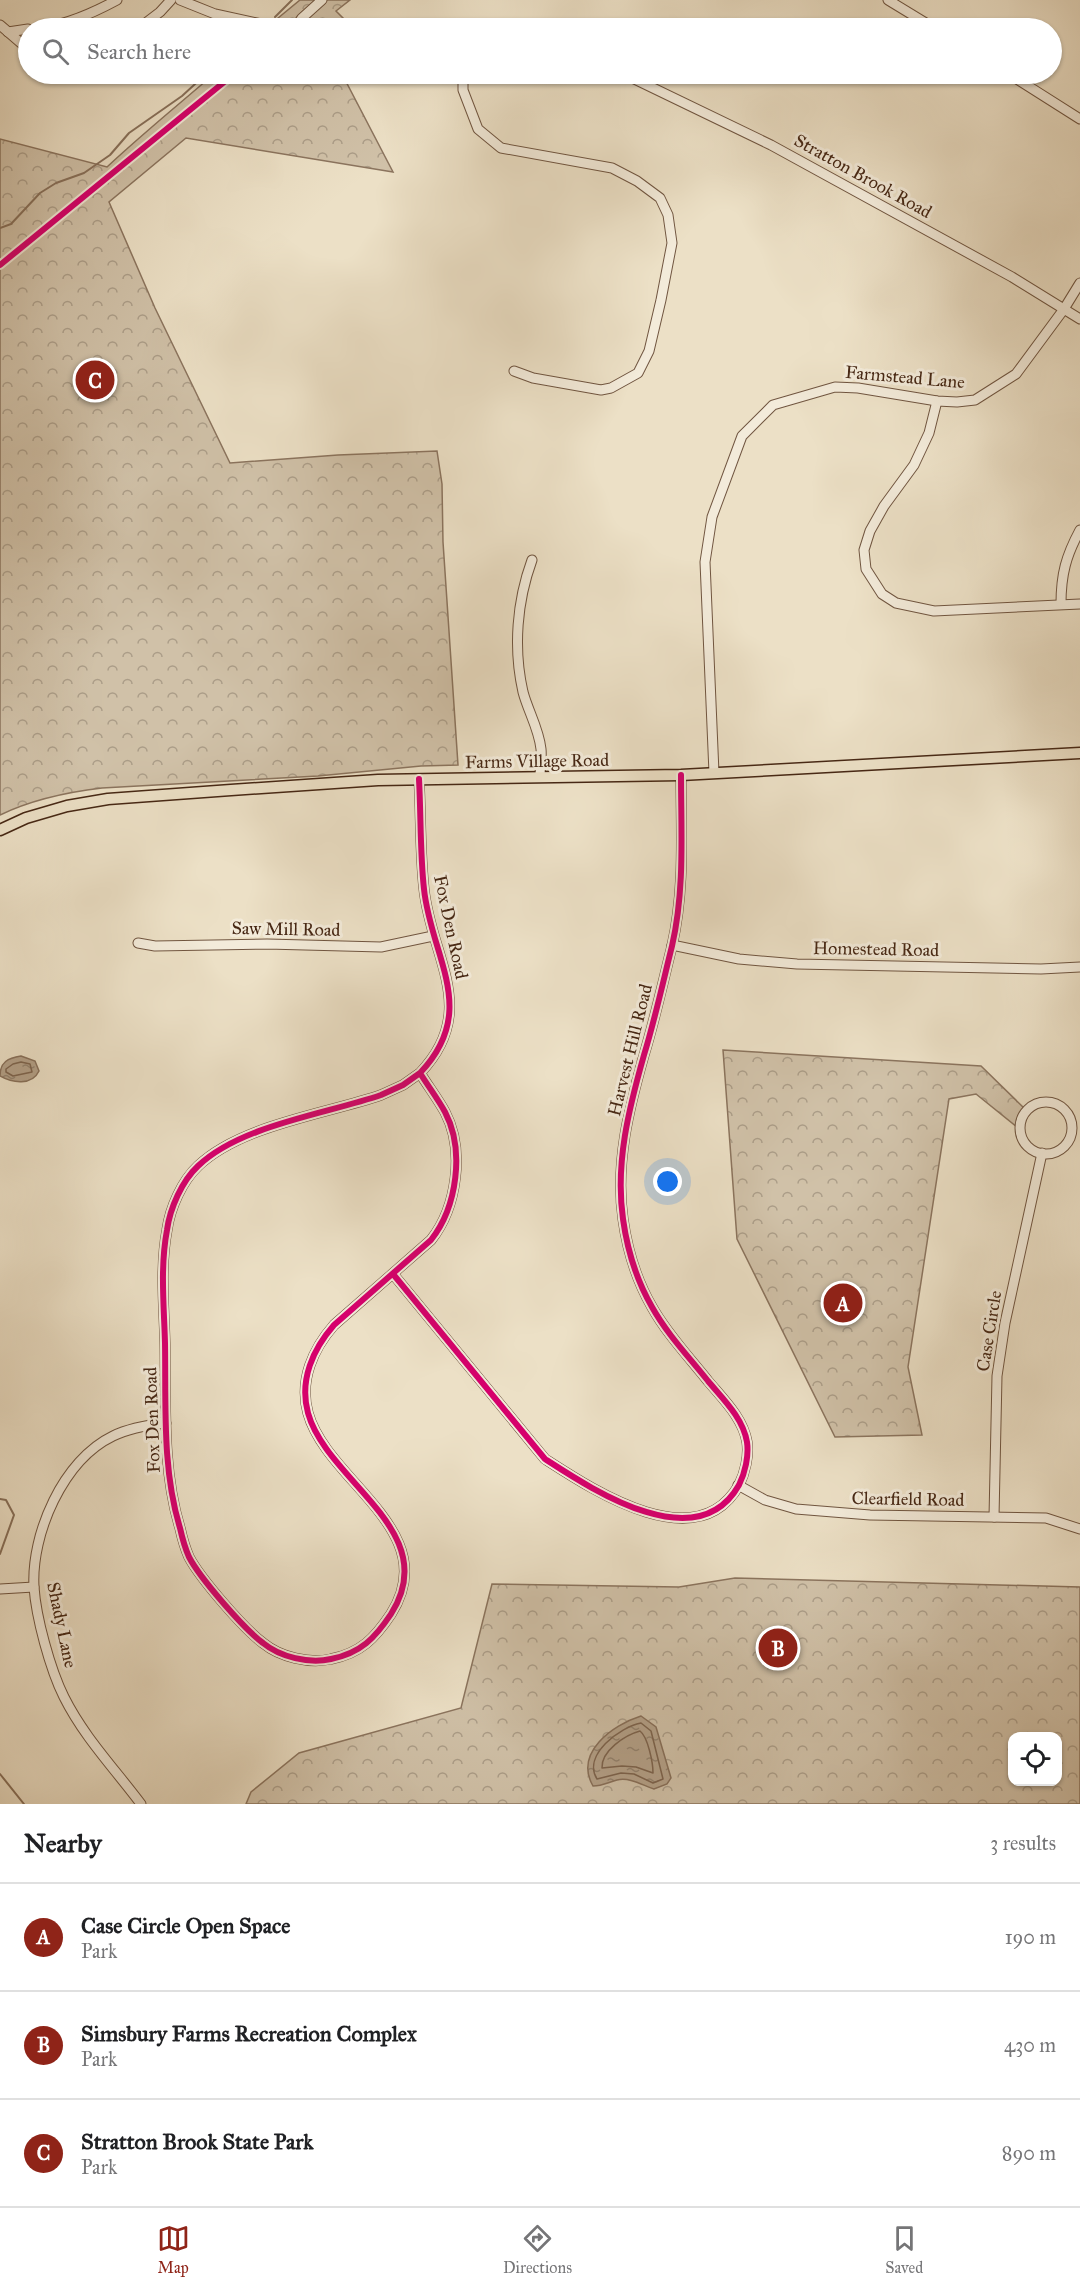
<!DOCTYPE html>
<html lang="en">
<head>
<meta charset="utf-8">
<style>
	:root { --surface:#fff; --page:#f6f6f6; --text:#202124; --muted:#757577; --line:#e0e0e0; --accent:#8f2418 }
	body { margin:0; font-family:"IM FELL Great Primer",serif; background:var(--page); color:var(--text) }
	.controls { position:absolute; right:18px; bottom:18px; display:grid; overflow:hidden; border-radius:12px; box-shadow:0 2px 4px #0004 }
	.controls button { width:54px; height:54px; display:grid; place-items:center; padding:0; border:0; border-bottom:2px solid var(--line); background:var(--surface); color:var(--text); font:30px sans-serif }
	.you { position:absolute; left:668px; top:1182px; width:21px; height:21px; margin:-15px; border:4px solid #fff; border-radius:50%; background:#1a73e8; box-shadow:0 0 0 9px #1a73e833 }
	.badge { display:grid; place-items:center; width:39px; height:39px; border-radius:50%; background:var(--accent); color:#fff; font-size:20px; font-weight:700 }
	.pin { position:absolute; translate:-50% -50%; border:3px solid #fff; box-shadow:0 2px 6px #0006 }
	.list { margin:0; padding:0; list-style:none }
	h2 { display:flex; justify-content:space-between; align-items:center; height:78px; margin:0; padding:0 24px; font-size:26px }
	h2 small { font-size:20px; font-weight:400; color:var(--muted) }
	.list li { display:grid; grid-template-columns:39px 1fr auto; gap:18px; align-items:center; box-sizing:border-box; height:108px; padding:0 24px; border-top:2px solid var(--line) }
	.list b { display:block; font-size:22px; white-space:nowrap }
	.list p { margin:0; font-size:20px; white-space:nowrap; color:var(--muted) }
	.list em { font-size:20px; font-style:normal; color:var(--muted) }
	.icon { flex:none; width:33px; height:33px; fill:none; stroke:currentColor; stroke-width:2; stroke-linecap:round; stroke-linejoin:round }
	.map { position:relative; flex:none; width:1080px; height:1804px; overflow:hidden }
	.search { position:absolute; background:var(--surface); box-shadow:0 2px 4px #0004; left:18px; right:18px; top:18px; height:66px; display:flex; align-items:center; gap:15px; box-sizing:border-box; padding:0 21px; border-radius:33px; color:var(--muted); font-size:22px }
	.sheet { height:402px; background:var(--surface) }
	nav { display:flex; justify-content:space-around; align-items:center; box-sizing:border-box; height:84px; border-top:2px solid var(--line); background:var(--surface); font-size:16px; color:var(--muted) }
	nav a { display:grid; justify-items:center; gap:3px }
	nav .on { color:var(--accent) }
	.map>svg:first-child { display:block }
</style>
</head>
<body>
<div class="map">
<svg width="1080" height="1804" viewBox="0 0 1080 1804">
	<defs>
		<pattern id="park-crowns" width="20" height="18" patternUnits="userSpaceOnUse" patternTransform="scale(1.5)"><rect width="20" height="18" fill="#d0c1a8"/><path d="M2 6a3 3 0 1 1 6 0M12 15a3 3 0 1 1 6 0" fill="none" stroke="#ab9d88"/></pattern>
		<pattern id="water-ripples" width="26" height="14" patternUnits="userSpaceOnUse" patternTransform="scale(1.5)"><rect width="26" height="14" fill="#b4a189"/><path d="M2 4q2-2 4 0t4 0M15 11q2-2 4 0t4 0" fill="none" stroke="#94836f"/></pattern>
	</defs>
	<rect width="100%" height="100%" fill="#ece0c6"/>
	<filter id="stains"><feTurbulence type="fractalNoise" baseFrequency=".00333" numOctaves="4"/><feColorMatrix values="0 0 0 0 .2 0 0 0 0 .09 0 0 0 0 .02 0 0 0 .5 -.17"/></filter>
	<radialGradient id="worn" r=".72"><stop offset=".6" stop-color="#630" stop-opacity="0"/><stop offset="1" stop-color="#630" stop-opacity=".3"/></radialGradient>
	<g fill="url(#park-crowns)" stroke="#8b745e" stroke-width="1.5" fill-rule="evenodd">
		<path d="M300,0H350L336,11L353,28H266Z"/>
		<path d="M214,74H342L393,172L186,138L109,202L155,308L230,463L338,455L437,451L442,484L443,542L458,765L421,766L318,776L102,788C68,792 31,800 0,815V139L107,167C141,135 178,105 214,74Z"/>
		<path d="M723,1050L981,1066L1025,1109L1018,1117L1017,1127L976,1094L949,1099L908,1367L922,1435L835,1437L737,1239Z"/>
		<path d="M735,1578L1080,1587V1804H246L251,1792L299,1753L461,1708L492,1584L679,1587ZM1012,1736H1058V1782H1012Z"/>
	</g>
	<g fill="url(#water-ripples)" stroke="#88705a" stroke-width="1.5">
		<path d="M21,1056L35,1061L39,1071C32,1086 12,1083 0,1076C0,1062 8,1058 21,1056Z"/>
		<path d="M641,1716L656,1727L671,1778L667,1784L654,1789C642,1785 630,1777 617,1780C609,1782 602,1786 593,1786C574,1753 612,1725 641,1716Z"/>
	</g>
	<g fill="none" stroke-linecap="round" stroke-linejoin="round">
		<g stroke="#7d644e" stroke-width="1.5">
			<path d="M21,1062L30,1064L32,1072L13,1076L6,1072V1069L13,1064Z"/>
			<path d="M641,1723L651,1731L663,1779L653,1783L634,1774L621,1773L597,1779C582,1755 620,1727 641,1723Z"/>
			<path d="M640,1731C648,1737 653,1763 653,1773L636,1767L622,1766L602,1768C601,1751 625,1735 640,1731Z"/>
		</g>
		<g stroke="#88705a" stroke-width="2">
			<path d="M275,17L292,0"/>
			<path d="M0,228L11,224L40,193L56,183L84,173L110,155L129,133L182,96L206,74"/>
			<path d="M0,1499L6,1500L14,1515L0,1554"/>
			<path d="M0,1774L24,1804"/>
		</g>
		<defs>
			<g id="minor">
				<path d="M180,0L215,14L280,28"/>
				<path d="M888,0L934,28"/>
				<path d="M0,25L28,49"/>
				<path d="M37,28C65,26 93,13 117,0"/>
				<path d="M139,28L160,12L171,0"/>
				<path d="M295,28L302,18L322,0"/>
				<path d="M8,32L28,29"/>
				<path d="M463,74V90L478,129L501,148L612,168L637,181L660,198L668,215L672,243L661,300L649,351L638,373L611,388L601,390L533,378L514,371"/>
				<path d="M624,74L771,145L1012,277L1080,319"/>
				<path d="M1009,74L1080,119"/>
				<path d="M937,401L929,433L914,465L884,506L870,531L864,550L866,569L882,594L896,603L934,611L1080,604"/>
				<path d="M532,560C517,601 513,648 523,692C528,711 539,729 541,749C542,758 540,768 540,777"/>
				<path d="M1061,604C1061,574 1066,556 1080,530"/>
				<path d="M714,773L705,562L712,517L742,436L773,405L835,387L858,388L937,401L957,402L975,400L1016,374L1064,309L1080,283"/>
				<path d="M419,779C421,816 420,853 424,889C431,958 480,1010 420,1073C428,1086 438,1099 445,1112C465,1150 457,1207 431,1240L334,1325C313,1349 299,1380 308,1413C327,1482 444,1531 391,1614C375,1638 361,1653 331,1659C309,1664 280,1657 263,1643C243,1628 200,1578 189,1557C185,1548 182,1537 180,1528C162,1469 166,1405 165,1343C164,1306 160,1267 167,1230C170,1208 182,1181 198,1166C241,1125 326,1114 381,1095L403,1085L420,1073"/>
				<path d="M138,943L155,946L267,944L381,947L433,936"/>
				<path d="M672,945L739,959L797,964L1041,969L1080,967"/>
				<circle cx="1046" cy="1128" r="26"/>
				<path d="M393,1274L545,1459C593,1490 697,1559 739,1485C745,1473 749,1456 747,1442C743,1418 723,1399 708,1381C689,1357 667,1334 652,1307C637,1281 627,1248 623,1219C615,1163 629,1108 644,1055C655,1019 663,982 672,946C685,889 681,832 681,775"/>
				<path d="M738,1485L765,1500L796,1509L870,1515L1046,1518L1080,1529"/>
				<path d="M994,1517L997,1376L1005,1323L1042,1153"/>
				<path d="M0,1589L34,1587"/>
				<path d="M141,1804C114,1768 84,1737 64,1697C50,1669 36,1617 34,1587C31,1534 63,1460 113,1436C129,1428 148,1425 166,1423"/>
			</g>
			<path id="major" d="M0,830L26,818L67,806L108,799L231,790L378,780L681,775L1080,753"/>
		</defs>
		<use href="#minor" stroke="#705540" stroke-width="11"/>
		<use href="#major" stroke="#462714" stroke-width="13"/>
		<use href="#minor" stroke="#f3ebda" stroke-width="9"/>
		<use href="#major" stroke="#ece0c6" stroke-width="10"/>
		<defs>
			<g id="cycleway">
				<path d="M0,265L234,74"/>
				<path d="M419,779C421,816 420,853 424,889C431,958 480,1010 420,1073C428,1086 438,1099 445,1112C465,1150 457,1207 431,1240L334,1325C313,1349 299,1380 308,1413C327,1482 444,1531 391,1614C375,1638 361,1653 331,1659C309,1664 280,1657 263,1643C243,1628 200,1578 189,1557C185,1548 182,1537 180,1528C162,1469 166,1405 165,1343C164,1306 160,1267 167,1230C170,1208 182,1181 198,1166C241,1125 326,1114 381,1095L403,1085L420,1073"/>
				<path d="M393,1274L545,1459C593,1490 697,1559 739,1485C745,1473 749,1456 747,1442C743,1418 723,1399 708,1381C689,1357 667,1334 652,1307C637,1281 627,1248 623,1219C615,1163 629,1108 644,1055C655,1019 663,982 672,946C685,889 681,832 681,775"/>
			</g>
		</defs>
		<use href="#cycleway" stroke="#f3ebda" stroke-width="10"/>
		<use href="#cycleway" stroke="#d6006c" stroke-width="6"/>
	</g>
	<g text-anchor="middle" stroke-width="6" stroke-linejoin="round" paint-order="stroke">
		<g font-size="18" fill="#462714" stroke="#f3ebda">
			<text transform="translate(863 176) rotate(29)" y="6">Stratton Brook Road</text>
			<text transform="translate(905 377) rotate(5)" y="6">Farmstead Lane</text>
			<text transform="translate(537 761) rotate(-1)" y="6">Farms Village Road</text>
			<text transform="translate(451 927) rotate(78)" y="6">Fox Den Road</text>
			<text transform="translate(286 929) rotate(1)" y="6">Saw Mill Road</text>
			<text transform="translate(876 949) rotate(1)" y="6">Homestead Road</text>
			<text transform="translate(630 1050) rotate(-76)" y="6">Harvest Hill Road</text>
			<text transform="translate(989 1331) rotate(-81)" y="6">Case Circle</text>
			<text transform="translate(152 1420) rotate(-92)" y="6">Fox Den Road</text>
			<text transform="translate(908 1499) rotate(1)" y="6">Clearfield Road</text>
			<text transform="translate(62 1625) rotate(78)" y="6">Shady Lane</text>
		</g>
	</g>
	<rect width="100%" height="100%" filter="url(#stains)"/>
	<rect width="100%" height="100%" fill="url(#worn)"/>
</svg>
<div class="controls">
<button><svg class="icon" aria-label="locate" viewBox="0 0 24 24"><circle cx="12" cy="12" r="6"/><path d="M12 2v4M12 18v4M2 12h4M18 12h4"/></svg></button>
</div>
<div class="you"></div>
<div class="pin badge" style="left:843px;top:1303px">A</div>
<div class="pin badge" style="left:778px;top:1648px">B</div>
<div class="pin badge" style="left:95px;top:380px">C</div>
<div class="search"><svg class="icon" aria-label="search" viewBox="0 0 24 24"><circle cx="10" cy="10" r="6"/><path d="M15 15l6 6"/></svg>Search here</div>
</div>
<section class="sheet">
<h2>Nearby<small>3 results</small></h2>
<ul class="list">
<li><span class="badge">A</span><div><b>Case Circle Open Space</b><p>Park</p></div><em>190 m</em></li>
<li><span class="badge">B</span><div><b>Simsbury Farms Recreation Complex</b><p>Park</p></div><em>430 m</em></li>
<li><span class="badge">C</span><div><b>Stratton Brook State Park</b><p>Park</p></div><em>890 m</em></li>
</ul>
</section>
<nav>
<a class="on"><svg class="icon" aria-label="map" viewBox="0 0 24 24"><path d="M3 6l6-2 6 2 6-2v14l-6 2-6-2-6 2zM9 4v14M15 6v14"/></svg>Map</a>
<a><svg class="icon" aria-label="directions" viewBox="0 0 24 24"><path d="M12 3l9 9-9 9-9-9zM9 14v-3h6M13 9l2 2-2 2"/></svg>Directions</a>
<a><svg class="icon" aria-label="saved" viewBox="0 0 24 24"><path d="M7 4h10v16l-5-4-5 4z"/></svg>Saved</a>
</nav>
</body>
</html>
